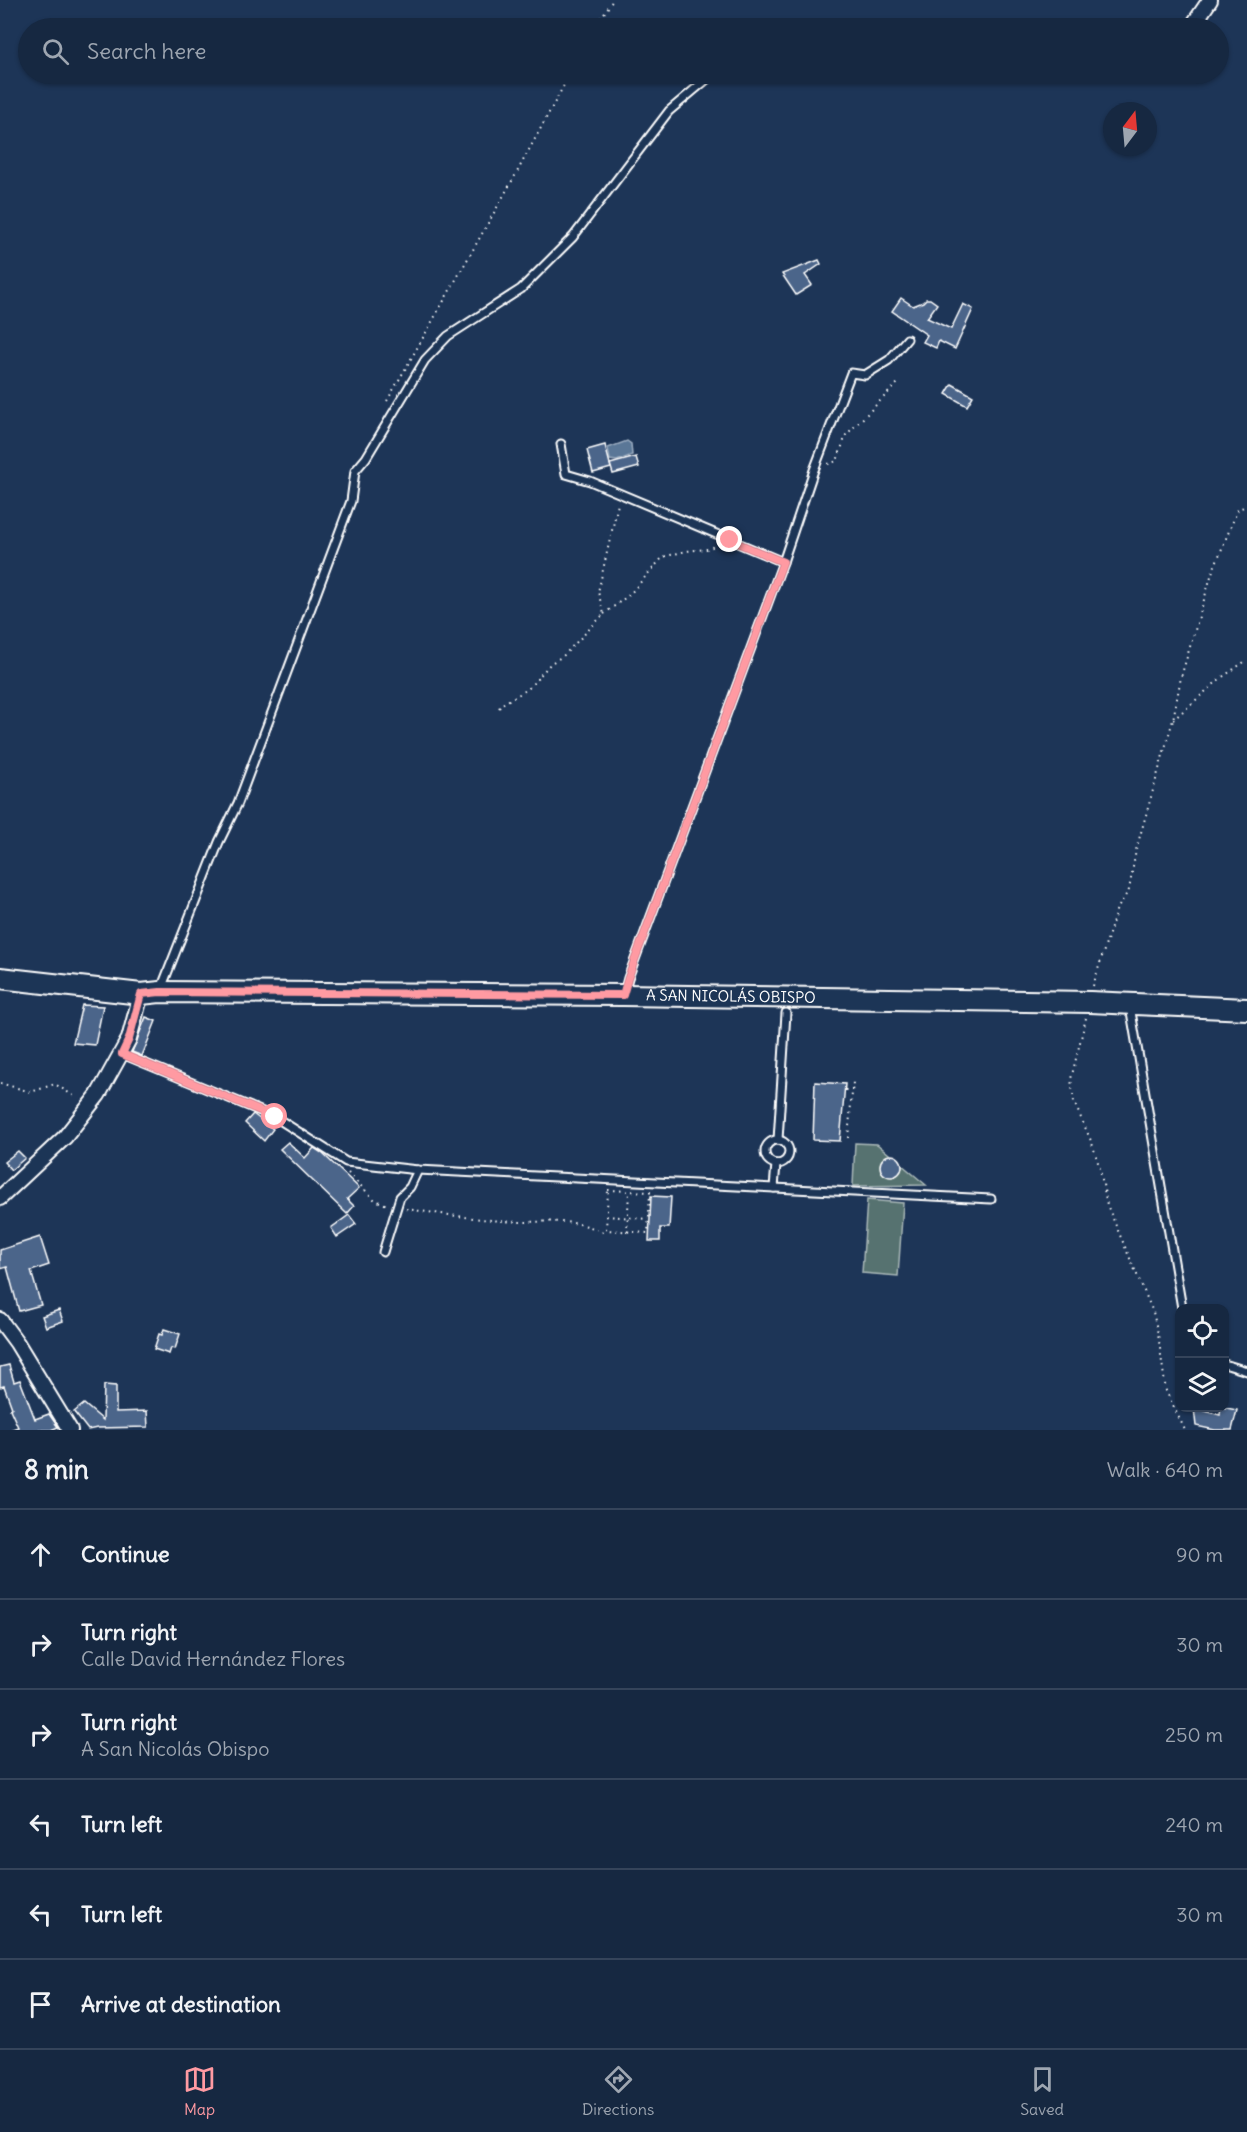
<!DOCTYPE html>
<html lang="en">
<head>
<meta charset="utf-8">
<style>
	:root { --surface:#162841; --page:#23344c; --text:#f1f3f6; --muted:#9ea6b1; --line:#35445a; --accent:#ff9aa2 }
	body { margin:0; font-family:Delius,sans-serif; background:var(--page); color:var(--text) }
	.controls { position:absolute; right:18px; bottom:18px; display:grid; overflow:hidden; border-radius:12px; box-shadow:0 2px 4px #0004 }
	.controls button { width:54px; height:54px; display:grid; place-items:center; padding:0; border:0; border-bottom:2px solid var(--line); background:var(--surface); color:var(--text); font:30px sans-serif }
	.compass { position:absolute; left:1103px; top:102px; width:54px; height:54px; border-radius:50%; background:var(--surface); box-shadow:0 2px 4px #0004; rotate:16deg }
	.stop { position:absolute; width:18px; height:18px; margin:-14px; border:4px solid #ff9aa2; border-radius:50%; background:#fff }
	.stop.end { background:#ff9aa2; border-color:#fff; box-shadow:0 2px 6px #0008 }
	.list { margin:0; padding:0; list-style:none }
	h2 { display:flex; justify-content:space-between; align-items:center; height:78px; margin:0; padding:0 24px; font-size:26px }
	h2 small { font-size:20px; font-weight:400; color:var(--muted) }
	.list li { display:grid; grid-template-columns:39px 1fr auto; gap:18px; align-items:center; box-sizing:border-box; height:90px; padding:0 24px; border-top:2px solid var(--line) }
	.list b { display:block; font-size:22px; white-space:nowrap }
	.list p { margin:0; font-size:20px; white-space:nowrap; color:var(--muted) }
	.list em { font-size:20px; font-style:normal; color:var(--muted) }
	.icon { flex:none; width:33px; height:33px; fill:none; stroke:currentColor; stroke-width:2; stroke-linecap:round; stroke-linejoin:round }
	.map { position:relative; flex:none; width:1247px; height:1430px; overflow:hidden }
	.search { position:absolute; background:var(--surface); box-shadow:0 2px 4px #0004; left:18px; right:18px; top:18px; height:66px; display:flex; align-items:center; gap:15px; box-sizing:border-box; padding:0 21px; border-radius:33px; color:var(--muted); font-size:22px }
	.sheet { height:618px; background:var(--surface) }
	nav { display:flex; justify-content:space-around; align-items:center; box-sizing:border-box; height:84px; border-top:2px solid var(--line); background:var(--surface); font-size:16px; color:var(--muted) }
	nav a { display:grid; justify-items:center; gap:3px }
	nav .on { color:var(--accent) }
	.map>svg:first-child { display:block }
</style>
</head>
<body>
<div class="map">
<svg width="1247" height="1430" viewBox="0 0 1247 1430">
	<rect width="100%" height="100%" fill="#1d3557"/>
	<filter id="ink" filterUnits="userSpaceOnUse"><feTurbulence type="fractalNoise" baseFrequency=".0167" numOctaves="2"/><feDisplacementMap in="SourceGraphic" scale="12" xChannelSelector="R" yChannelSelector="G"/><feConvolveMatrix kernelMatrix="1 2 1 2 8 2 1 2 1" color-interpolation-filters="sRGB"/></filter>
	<g filter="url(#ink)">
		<g fill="#567270" stroke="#aab8b8" stroke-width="1.5">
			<path d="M855,1143L877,1144L926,1185L853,1186Z"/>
			<path d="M867,1200L903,1203L898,1276L862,1273Z"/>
		</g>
		<path fill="#5a7797" stroke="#9cadc1" stroke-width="1.5" d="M627,441L631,444L632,455L617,461L610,460L608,448Z"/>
		<g fill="#4c658a" stroke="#fff" stroke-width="1.5">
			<path d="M819,260L821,264L805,275L812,285L796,295L782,274Z"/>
			<path d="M901,298L913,306L923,302L926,299H930L937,304L927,318L951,329L963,304L973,309L955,349L939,341L936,348L923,342L927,335L892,311Z"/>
			<path d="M952,384L973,396L967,406L946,394Z"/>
			<path d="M605,445L611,468L593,473L587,450Z"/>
			<path d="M636,457L639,467L613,474L610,464Z"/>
			<path d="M82,1005L103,1006L95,1045L73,1043Z"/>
			<path d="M146,1017L156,1021L142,1056L132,1052Z"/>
			<path d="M815,1082L845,1084L840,1141L813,1140Z"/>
			<path d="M253,1114L273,1129L264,1141L245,1123Z"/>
			<path d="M288,1142L305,1158L314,1148L323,1154L359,1188L347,1199L354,1206L347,1214L280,1149Z"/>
			<path d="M18,1151L25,1158L11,1170L4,1162Z"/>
			<circle cx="891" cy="1166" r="11"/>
			<path d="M651,1196L671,1197L669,1228H660V1241H649Z"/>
			<path d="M349,1215L356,1224L337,1237L331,1228Z"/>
			<path d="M40,1237L49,1265L31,1271L41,1305L19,1311L7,1267L0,1269V1250Z"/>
			<path d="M59,1310L63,1321L46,1327L42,1316Z"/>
			<path d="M164,1329L180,1334L175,1349L171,1348L169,1354L154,1349L159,1334L162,1335Z"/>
			<path d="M9,1365L14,1382L20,1380L35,1419L49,1414L58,1427L51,1430H10L18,1427L10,1409L12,1408L4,1386L0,1387V1367Z"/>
			<path d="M104,1385L116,1386V1412L147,1411L148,1427L97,1428L88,1430L74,1412L84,1404L103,1420Z"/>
			<path d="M1221,1407L1237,1410L1232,1430H1215L1196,1426L1194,1408L1220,1415Z"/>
		</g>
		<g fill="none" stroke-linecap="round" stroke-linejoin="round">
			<defs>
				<g id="lane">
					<path d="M561,444L566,474L590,481L783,562"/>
					<path d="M161,989L219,842L238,803L351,501L355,471L366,458L425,360L448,336L521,289L573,237L669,111L713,74"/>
					<path d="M624,993L628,978L783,562L814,470L851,373L865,375L889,360L907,339"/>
					<path d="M1130,1006L1182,1308"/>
					<path d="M122,1054L275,1117L346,1162L418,1170L991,1199"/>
					<path d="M778,1140L786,1013"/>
					<circle cx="777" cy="1152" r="12"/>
					<path d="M774,1188L776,1164"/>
					<path d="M383,1252L400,1197L410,1187L418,1170"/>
					<path d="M1224,1364L1247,1371"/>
				</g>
				<g id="street">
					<path d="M1191,28L1210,0"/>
					<path d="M0,1198L65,1137L98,1095L129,1039L141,994"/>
					<path d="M0,1320L17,1343L70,1430"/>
				</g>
				<g id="secondary">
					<path id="s1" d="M0,978L141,994L160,992L623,995L1090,1002L1247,1009"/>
				</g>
			</defs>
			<use href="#lane" stroke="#fff" stroke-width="11"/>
			<use href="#street" stroke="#fff" stroke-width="18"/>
			<use href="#secondary" stroke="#fff" stroke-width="24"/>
			<g stroke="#fff" stroke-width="2" stroke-dasharray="1.5 4.5" stroke-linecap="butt">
				<path d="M594,28L613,0"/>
				<path d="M387,401L516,174L570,74"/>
				<path d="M828,464L837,461L846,435L899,382"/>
				<path d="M604,614L630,594L663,557L686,551L707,549L717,545"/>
				<path d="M499,708L502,704L528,689L551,663L563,656L604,614L598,592L618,504"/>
				<path d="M1173,720L1221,678L1247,660"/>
				<path d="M1093,986L1116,911L1129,890L1136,850L1173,720L1181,677L1212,573L1238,509L1247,506"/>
				<path d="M1086,1018L1071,1079L1074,1102L1092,1143L1100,1169L1107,1205L1153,1312L1158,1334L1166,1391L1185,1430"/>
				<path d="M0,1083L31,1092L55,1084L77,1098"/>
				<path d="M845,1090H852"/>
				<path d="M848,1138L853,1082"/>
				<path d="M348,1173L375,1200L387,1205"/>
				<path d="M608,1190L650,1192L648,1233L606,1230Z"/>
				<path d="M406,1209C443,1214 480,1220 517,1222C551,1222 576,1218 607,1234"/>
				<path d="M606,1216L648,1219"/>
				<path d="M627,1232L629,1191"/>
			</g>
			<use href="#lane" stroke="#1d3557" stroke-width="7"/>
			<use href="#street" stroke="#1d3557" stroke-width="14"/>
			<use href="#secondary" stroke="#1d3557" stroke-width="20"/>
		</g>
	</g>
	<g fill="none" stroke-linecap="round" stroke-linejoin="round" filter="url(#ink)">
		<path stroke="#ff9aa2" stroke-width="8" d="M275,1117L122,1054L129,1039L141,994L160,992L623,995L628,978L783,562L730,540"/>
	</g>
	<g text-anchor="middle" stroke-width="4.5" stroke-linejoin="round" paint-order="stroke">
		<g font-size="15" fill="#fff" stroke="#1d3557">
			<text dy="5" stroke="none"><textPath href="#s1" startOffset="732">A SAN NICOLÁS OBISPO</textPath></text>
		</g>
	</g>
</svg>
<div class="controls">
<button><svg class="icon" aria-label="locate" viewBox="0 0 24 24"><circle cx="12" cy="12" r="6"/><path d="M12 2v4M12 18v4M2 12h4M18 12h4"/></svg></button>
<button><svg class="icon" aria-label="layers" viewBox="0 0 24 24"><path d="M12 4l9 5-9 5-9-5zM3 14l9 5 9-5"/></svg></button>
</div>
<svg class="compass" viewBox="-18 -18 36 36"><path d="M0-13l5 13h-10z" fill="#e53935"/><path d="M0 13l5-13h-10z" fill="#9ea6b1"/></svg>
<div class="stop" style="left:275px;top:1117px"></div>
<div class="stop end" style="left:730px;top:540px"></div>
<div class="search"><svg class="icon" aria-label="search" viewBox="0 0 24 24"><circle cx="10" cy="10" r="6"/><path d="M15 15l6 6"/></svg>Search here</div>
</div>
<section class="sheet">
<h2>8 min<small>Walk · 640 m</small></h2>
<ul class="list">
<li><svg class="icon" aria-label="ahead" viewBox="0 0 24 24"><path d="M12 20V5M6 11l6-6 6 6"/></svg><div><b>Continue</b></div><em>90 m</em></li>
<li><svg class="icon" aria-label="right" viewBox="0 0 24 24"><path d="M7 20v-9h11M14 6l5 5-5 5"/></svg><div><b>Turn right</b><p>Calle David Hernández Flores</p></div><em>30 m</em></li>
<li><svg class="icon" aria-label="right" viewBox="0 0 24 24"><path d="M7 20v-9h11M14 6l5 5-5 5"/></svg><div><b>Turn right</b><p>A San Nicolás Obispo</p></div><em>250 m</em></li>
<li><svg class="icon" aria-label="left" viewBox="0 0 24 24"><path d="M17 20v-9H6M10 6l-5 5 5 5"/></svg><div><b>Turn left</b></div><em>240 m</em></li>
<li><svg class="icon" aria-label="left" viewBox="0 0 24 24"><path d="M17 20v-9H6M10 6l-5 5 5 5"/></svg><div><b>Turn left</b></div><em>30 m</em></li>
<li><svg class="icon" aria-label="arrive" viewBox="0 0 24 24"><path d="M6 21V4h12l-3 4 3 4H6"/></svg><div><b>Arrive at destination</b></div></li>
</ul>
</section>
<nav>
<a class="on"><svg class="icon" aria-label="map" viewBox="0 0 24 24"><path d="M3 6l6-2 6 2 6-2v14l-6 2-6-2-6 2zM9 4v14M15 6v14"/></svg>Map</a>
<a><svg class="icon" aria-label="directions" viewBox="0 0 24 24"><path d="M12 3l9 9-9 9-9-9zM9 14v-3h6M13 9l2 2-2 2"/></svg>Directions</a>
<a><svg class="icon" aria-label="saved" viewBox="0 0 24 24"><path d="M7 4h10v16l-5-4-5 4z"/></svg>Saved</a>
</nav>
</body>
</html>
